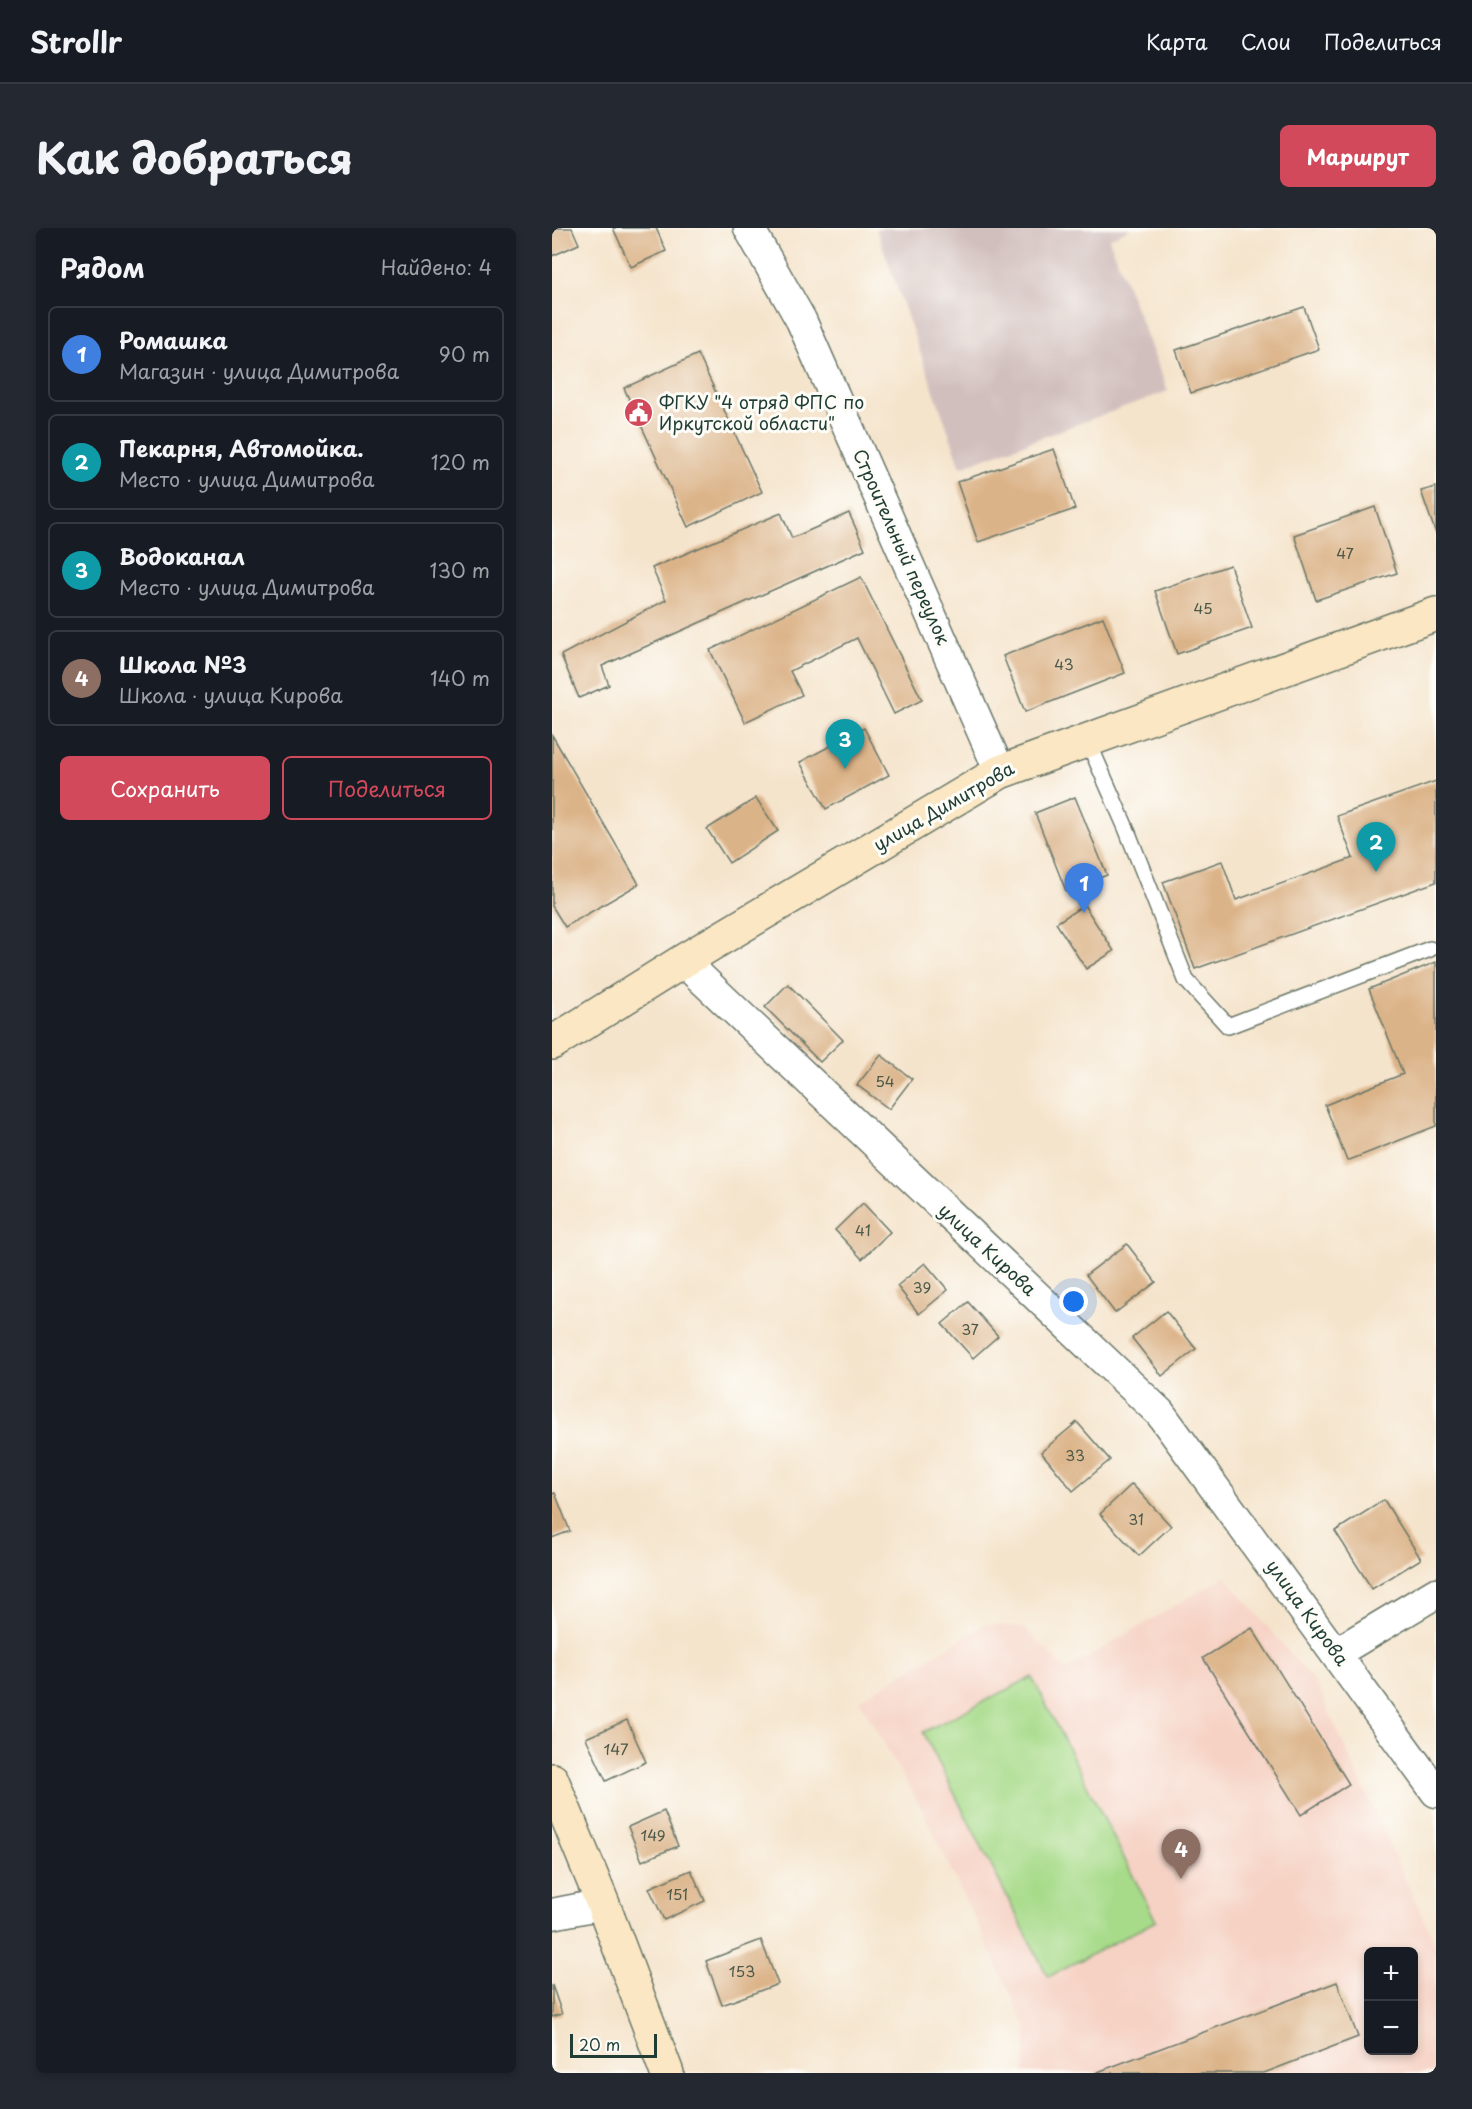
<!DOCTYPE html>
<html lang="ru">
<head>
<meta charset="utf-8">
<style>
	:root { --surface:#171b24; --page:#242831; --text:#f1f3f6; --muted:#9ea1a6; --line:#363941; --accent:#d1495b }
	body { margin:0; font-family:"Playpen Sans",sans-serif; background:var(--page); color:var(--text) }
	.controls { position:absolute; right:18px; bottom:18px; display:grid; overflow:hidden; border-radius:9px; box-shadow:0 3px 9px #0003 }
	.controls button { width:54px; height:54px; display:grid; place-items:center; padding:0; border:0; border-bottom:2px solid var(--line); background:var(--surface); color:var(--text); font:30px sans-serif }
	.scale { position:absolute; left:18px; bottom:15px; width:87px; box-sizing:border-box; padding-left:6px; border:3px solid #1f3d34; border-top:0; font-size:16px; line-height:21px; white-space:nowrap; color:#1f3d34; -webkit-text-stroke:4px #fdfcf7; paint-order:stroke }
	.you { position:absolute; left:522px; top:1074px; width:21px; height:21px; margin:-15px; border:4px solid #fff; border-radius:50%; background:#1a73e8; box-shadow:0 0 0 9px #1a73e833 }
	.badge { display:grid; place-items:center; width:39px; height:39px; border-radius:50%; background:var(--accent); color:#fff; font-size:20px; font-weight:700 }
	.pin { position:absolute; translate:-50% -50px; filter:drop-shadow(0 2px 3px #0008) }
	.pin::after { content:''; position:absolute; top:32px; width:21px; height:18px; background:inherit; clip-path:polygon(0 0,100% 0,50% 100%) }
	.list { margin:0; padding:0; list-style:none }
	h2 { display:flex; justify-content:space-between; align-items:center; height:78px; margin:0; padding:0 24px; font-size:26px }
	h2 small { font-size:20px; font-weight:400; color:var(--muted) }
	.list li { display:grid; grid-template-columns:39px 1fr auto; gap:18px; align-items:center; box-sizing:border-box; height:96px; margin:0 12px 12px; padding:0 12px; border:2px solid var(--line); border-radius:9px }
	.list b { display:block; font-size:22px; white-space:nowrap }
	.list p { margin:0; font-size:20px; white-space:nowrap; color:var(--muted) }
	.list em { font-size:20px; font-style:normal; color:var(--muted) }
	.actions { display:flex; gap:12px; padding:18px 24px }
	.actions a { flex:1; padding:14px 0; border:2px solid var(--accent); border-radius:9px; text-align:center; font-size:21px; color:var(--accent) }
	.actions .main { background:var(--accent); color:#fff }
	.map { position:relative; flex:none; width:884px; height:1845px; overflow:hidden; border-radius:9px }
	header { display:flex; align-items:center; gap:36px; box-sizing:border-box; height:84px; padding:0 30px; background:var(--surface); border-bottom:2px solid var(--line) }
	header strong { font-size:28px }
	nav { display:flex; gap:33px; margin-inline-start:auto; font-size:21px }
	.intro { display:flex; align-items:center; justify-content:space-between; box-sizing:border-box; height:144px; padding:0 36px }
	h1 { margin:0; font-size:42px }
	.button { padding:15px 27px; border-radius:9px; background:var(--accent); color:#fff; font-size:21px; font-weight:700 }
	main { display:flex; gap:36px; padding:0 36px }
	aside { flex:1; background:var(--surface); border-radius:9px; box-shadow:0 3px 9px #0003 }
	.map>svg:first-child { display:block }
</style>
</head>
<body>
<header>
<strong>Strollr</strong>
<nav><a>Карта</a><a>Слои</a><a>Поделиться</a></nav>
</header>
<div class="intro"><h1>Как добраться</h1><a class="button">Маршрут</a></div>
<main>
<aside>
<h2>Рядом<small>Найдено: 4</small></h2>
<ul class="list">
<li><span class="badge" style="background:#3f7fe0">1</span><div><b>Ромашка</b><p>Магазин · улица Димитрова</p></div><em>90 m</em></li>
<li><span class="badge" style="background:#0f9aa8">2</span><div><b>Пекарня, Автомойка.</b><p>Место · улица Димитрова</p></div><em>120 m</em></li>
<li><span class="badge" style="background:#0f9aa8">3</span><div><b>Водоканал</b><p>Место · улица Димитрова</p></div><em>130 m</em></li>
<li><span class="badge" style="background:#8d6e63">4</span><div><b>Школа №3</b><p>Школа · улица Кирова</p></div><em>140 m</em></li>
</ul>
<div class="actions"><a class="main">Сохранить</a><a>Поделиться</a></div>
</aside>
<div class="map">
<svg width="884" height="1845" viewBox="0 0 884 1845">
	<rect width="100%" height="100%" fill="#fdfcf7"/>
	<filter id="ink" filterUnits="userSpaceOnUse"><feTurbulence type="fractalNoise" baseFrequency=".0167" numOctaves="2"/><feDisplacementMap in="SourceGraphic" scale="12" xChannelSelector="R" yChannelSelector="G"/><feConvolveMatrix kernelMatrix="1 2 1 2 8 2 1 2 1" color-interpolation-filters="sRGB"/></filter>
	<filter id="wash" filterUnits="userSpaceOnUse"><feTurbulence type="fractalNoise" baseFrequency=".008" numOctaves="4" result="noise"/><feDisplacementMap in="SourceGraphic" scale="24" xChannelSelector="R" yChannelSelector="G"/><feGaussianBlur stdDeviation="1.35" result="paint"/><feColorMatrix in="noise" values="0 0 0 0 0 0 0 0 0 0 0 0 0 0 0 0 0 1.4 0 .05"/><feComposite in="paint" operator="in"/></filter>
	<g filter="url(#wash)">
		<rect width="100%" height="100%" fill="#f5e4cc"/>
		<path fill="#f6d2c4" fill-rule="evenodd" d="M673,1348L764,1456L884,1718V1845H472L475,1800L372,1585L307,1472L434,1396L473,1400L514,1442ZM816,1724H862V1822H816Z"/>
		<path fill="#d1bfbe" d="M324,0H579L557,11L616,163L409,239Z"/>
		<path fill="#a7db8a" stroke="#638c5f" stroke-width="1.5" d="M480,1449L604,1693L496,1749L371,1504Z"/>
		<g id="blocks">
			<g fill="#dbb388">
				<path d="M0,0H20L27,16L0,28Z"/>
				<path d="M61,0H104L114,23L79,39Z"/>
				<path d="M752,79L767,121L639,165L624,122Z"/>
				<path d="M146,126L210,264L136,299L72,160Z"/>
				<path d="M502,221L523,281L426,314L405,254Z"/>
				<path d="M884,259V306L869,263Z"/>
				<path d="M823,279L845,345L764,372L742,307Z"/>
				<path d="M229,285L240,310L297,285L313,321L50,438L57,457L27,470L9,427L114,372L100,340Z"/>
				<path d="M678,337L700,400L625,426L603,363Z"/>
				<path d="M309,349L370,472L342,486L305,410L238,443L250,467L193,494L158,422Z"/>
				<path d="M551,389L573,445L473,484L451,428Z"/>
				<path d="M312,500L337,547L274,581L248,534Z"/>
				<path d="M0,507L87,656L13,699L0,678Z"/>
				<path d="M884,553V654L643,741L611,654L670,633L684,672L801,630L785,588Z"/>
				<path d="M523,569L555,647L514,663L483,585Z"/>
				<path d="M204,570L226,603L177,635L155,601Z"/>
				<path d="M532,677L562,723L534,741L504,695Z"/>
				<path d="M884,734V898L795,933L773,877L851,846L817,761Z"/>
				<path d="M236,756L291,812L268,834L213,779Z"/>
				<path d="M329,827L360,851L337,881L305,857Z"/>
				<path d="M311,975L338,1004L310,1031L283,1002Z"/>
				<path d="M575,1016L604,1054L563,1085L534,1047Z"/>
				<path d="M373,1035L396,1062L367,1086L345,1058Z"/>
				<path d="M416,1074L446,1108L421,1130L390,1096Z"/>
				<path d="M614,1083L644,1121L610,1148L580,1110Z"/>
				<path d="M525,1194L558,1232L521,1263L489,1224Z"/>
				<path d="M580,1256L619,1298L587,1328L548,1286Z"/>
				<path d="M3,1265L18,1303L0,1310V1266Z"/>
				<path d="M832,1272L869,1331L820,1361L783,1303Z"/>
				<path d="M700,1400L797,1556L749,1587L651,1430Z"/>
				<path d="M75,1492L94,1534L54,1553L34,1510Z"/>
				<path d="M112,1583L126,1618L90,1633L76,1599Z"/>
				<path d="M139,1642L153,1673L112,1692L97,1660Z"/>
				<path d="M209,1712L226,1756L170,1777L154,1733Z"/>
				<path d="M785,1754L806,1809L712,1845H543Z"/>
				<path d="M0,1757L10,1786L0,1789Z"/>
			</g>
		</g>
	</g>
	<g filter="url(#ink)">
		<use href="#blocks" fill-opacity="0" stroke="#6a7769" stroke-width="1.5"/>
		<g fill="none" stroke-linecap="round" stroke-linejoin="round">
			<defs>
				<path id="lane" d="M535,511L574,600L634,752L676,798L878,721"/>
				<g id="street">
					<path d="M197,0L249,92L448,544"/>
					<path d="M131,733L608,1185L884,1564"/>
					<path d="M784,1425L884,1365"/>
					<path d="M0,1686L51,1676"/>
				</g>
				<g id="secondary">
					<path d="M0,815L131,733L448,544L884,386"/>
					<path d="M0,1552L51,1676L115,1845"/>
				</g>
			</defs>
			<use href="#lane" stroke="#6a7769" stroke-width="18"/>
			<use href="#street" stroke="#6a7769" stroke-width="33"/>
			<use href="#secondary" stroke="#6a7769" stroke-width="36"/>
			<use href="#lane" stroke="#fff" stroke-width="15"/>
			<use href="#street" stroke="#fff" stroke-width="30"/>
			<use href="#secondary" stroke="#fbe7c3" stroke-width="33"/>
		</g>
	</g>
	<defs>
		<symbol id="civic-disc" viewBox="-11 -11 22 22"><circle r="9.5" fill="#d1495b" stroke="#fdfcf7"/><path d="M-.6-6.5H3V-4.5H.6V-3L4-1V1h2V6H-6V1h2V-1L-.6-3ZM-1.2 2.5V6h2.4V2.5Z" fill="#fff"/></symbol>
	</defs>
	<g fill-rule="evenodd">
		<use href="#civic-disc" x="70" y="168" width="33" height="33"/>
	</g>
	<g text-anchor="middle" stroke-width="6" stroke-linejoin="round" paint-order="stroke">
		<g font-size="15" fill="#4e5a49">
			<text x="793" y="331">47</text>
			<text x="651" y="386">45</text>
			<text x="512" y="442">43</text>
			<text x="333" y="859">54</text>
			<text x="311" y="1008">41</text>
			<text x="370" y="1065">39</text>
			<text x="418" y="1107">37</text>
			<text x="523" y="1233">33</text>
			<text x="584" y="1297">31</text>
			<text x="64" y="1527">147</text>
			<text x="101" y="1613">149</text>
			<text x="125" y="1672">151</text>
			<text x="190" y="1749">153</text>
		</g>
		<g font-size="18" fill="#1f3d34" stroke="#fdfcf7" text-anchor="start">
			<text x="107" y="181">ФГКУ "4 отряд ФПС по<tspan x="107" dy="21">Иркутской области"</tspan></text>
		</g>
		<g font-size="18" fill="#1f3d34" stroke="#fdfcf7">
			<text transform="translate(349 319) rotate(66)" y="6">Строительный переулок</text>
			<text transform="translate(392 579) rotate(-30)" y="6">улица Димитрова</text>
			<text transform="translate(435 1022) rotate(43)" y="6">улица Кирова</text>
			<text transform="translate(755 1385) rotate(54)" y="6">улица Кирова</text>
		</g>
	</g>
</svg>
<div class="controls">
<button>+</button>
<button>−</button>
</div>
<div class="scale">20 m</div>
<div class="you"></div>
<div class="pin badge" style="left:532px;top:685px;background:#3f7fe0">1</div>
<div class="pin badge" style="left:824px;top:644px;background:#0f9aa8">2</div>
<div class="pin badge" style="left:293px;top:541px;background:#0f9aa8">3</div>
<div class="pin badge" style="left:629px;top:1651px;background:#8d6e63">4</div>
</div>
</main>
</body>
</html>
